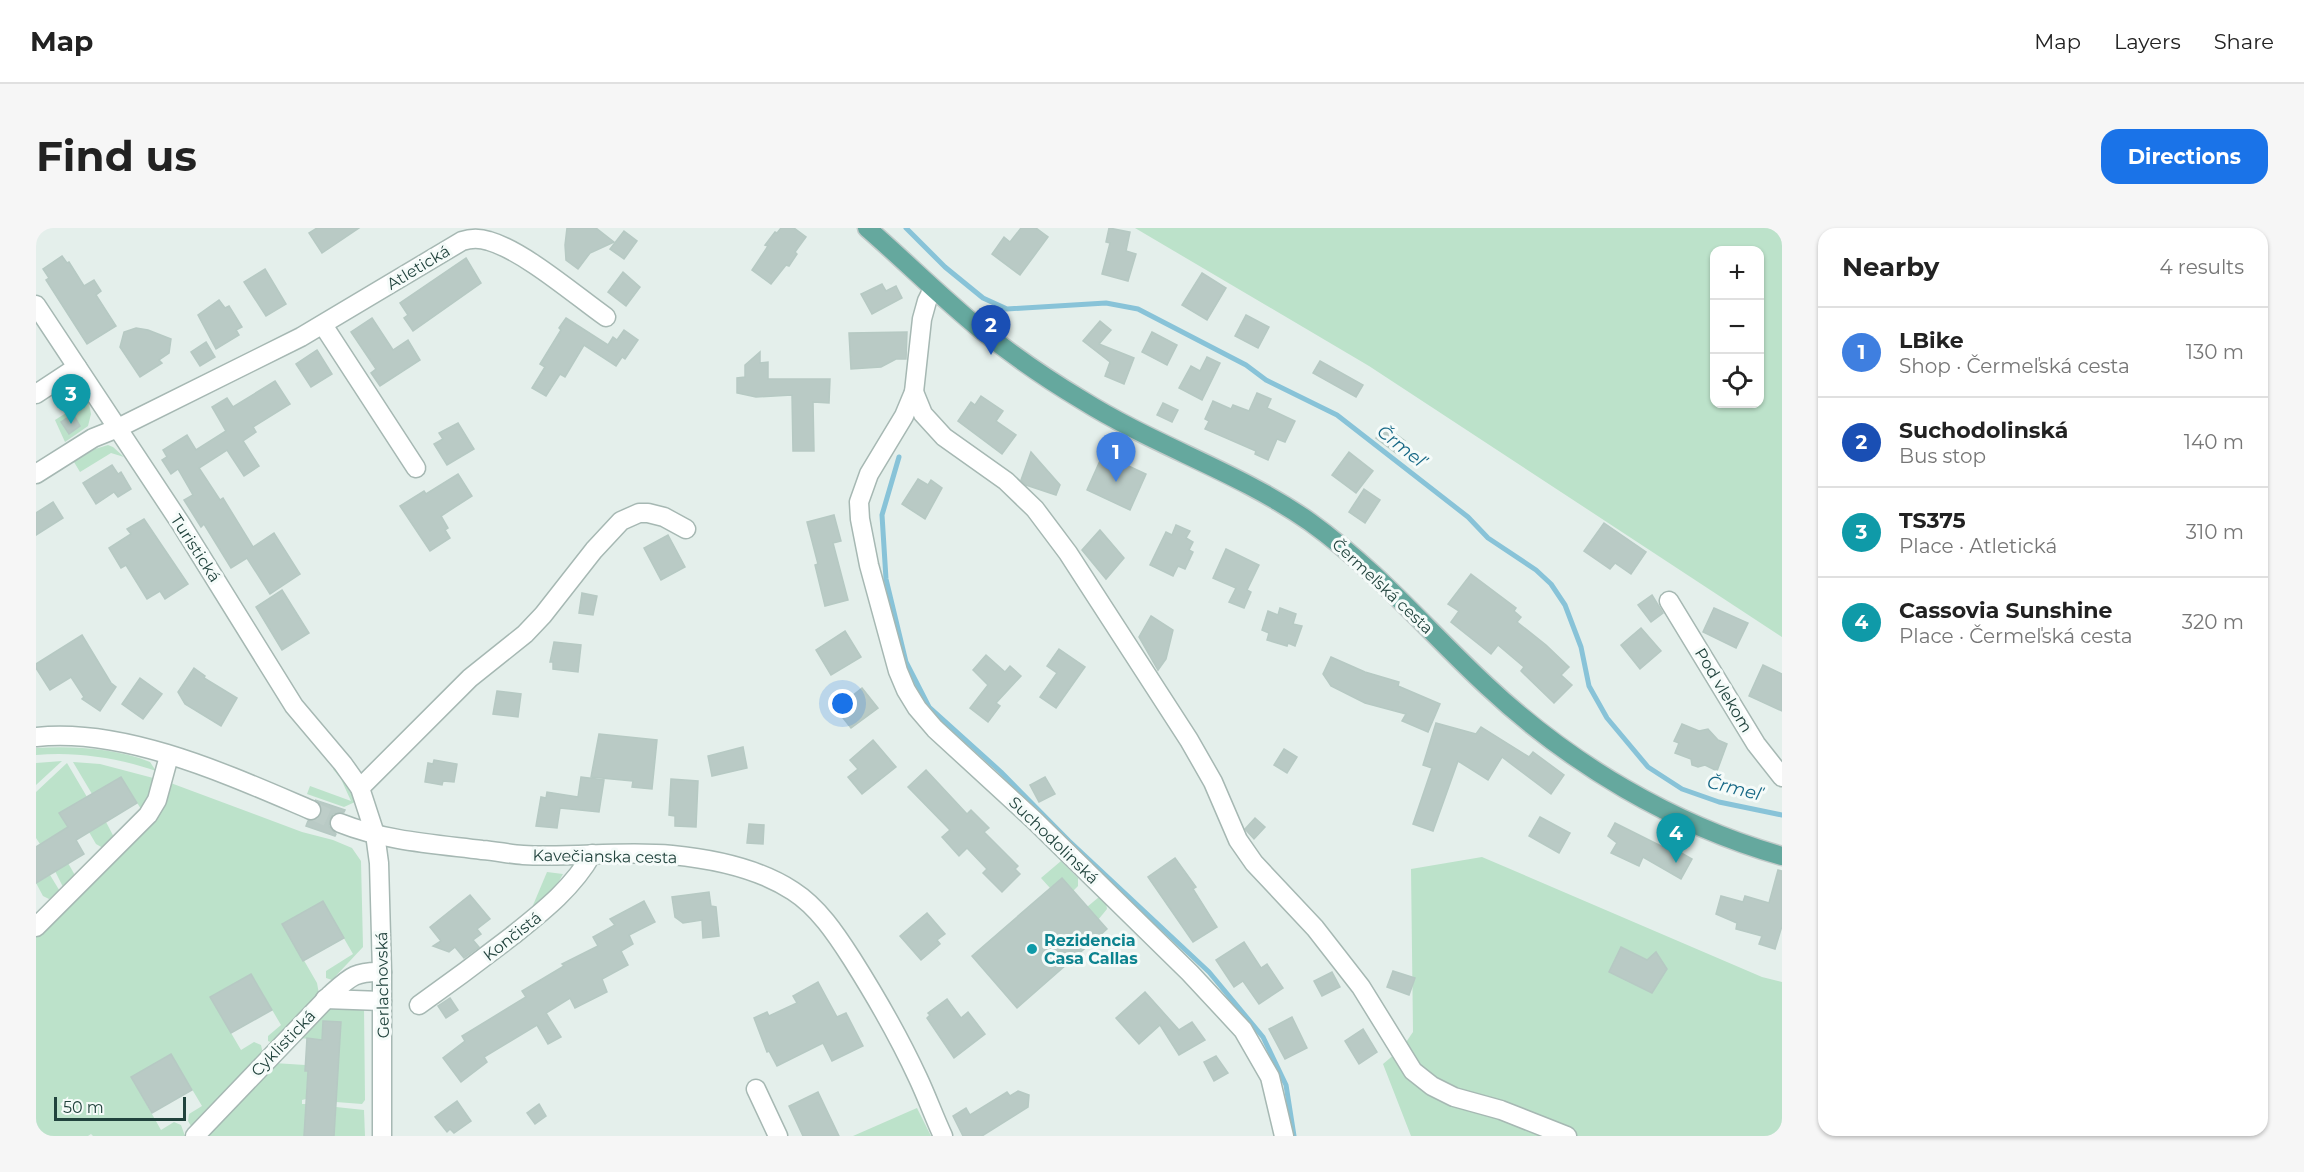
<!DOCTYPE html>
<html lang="en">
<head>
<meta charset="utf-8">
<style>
	:root { --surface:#fff; --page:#f6f6f6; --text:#222; --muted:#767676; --line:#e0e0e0; --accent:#1a73e8 }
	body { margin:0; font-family:Montserrat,sans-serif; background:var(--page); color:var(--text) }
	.controls { position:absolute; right:18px; top:18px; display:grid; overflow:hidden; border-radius:12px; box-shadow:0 2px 4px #0004 }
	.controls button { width:54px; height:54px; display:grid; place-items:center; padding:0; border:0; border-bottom:2px solid var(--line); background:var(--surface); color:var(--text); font:30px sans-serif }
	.scale { position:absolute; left:18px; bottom:15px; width:132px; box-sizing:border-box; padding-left:6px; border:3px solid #21433d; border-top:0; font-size:16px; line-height:21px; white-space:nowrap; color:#21433d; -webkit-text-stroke:4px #f5fbf9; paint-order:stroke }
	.you { position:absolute; left:807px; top:476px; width:21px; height:21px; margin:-15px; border:4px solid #fff; border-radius:50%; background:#1a73e8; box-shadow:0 0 0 9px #1a73e833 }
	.badge { display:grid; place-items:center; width:39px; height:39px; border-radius:50%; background:var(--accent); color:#fff; font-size:20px; font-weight:700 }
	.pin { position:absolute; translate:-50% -50px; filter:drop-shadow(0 2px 3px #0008) }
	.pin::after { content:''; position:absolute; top:32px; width:21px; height:18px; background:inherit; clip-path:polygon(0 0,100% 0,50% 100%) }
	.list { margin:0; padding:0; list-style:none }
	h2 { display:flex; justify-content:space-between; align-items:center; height:78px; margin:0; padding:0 24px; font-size:26px }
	h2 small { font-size:20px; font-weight:400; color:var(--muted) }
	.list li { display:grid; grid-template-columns:39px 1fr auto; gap:18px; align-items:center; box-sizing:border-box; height:90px; padding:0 24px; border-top:2px solid var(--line) }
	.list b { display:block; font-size:22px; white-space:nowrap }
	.list p { margin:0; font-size:20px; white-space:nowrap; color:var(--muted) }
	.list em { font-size:20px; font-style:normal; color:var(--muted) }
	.icon { flex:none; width:33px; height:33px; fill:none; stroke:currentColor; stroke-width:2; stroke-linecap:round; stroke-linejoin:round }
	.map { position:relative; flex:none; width:1746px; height:908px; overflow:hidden; border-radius:18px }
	header { display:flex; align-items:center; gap:36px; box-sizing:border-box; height:84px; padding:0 30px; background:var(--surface); border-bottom:2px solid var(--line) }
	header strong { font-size:28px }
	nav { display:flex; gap:33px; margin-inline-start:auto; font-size:21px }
	.intro { display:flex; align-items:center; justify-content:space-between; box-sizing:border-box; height:144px; padding:0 36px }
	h1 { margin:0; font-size:42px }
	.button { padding:15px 27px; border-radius:18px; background:var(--accent); color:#fff; font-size:21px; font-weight:700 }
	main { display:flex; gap:36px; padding:0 36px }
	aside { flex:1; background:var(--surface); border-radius:18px; box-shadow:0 2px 4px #0004 }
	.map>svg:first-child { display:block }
</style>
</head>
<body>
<header>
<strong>Map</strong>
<nav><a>Map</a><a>Layers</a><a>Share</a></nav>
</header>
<div class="intro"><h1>Find us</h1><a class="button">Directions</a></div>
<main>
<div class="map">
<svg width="1746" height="908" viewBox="0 0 1746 908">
	<rect width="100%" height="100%" fill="#e4efeb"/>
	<g fill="#bce2ca" fill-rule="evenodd">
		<path d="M1099,0H1746V409L1333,138ZM1724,22V176H1678V22Z"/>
		<path d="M52,171L55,186L52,198L29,214L19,192Z"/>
		<path d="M72,217L77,219L88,229L75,225L44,244L38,234L59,221Z"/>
		<path d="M0,520C37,518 79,520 114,534L120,543C83,530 39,523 0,527Z"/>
		<path d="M26,533L0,557V535Z"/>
		<path d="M37,534L64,536L121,551L108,581H105L85,549L56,566Z"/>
		<path d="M31,535L51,569L24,586L32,599L4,616L0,610V564Z"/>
		<path d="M301,537L320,569L319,574L308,579L271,566L274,558L315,573L305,551L297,541Z"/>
		<path d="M132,554L266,604L297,612L316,620L325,633L327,719L296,752L290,750V743L317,726L287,674L247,696L281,755L283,766L237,815L232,813V808L245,797L215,746L174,769L205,822L218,814L225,817L227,826L158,898H155L152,893L153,886L166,878L135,826L124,832L125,835L95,849L125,902L138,894L145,897L149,908H57L55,906L52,908H0V708Z"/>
		<path d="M70,594L80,613L67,620L60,616L53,604Z"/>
		<path d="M1446,629L1726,749L1746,754V908H1375L1347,836L1366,820L1377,804L1375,641Z"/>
		<path d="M1025,633L1042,650V658L1037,663L1026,650L1014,660L1005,650Z"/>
		<path d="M32,635L40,649L29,663L19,643Z"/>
		<path d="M511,644L527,646L517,664L495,682Z"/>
		<path d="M14,647L25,665L13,671L7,668L0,655Z"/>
		<path d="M1063,669L1070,675L1071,681L1062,692L1051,679Z"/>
		<path d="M294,776L328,778L329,872L326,876L300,874L304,794L287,793L286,812L262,810Z"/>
		<path d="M238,835L269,837V842L272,843L270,871L266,872V876H270L268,908H170Z"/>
		<path d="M300,879L328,882L329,908H298Z"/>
		<path d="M881,880L895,908H817L874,883Z"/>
	</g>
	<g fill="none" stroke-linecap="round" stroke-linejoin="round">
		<g stroke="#88c3d8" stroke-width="5">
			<path d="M870,0L909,39L947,70L971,81L1070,75L1102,81L1210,137L1230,152L1301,187L1432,289L1452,310L1500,342L1515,356L1529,377L1545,419L1553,458L1571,490L1612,539L1646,561L1683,574L1746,587"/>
			<path d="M863,229L846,287L850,351L870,434L893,479L965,544L1033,613L1173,744L1227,809L1250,857L1258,908"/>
		</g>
	</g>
	<g fill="#b9cac5" stroke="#b6c9c3" stroke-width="1.5">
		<path d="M281,0H323L286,25L273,5Z"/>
		<path d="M531,0H560L578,14L554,25L542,41L530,32L529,17Z"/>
		<path d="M745,0H758L770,9L759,24L761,26L753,38L750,37L735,56L716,42L732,18L729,17L739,4L741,5Z"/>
		<path d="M985,0H1000L1012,9L984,47L956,26L968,9L974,14Z"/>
		<path d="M1073,0L1094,4L1090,23L1100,26L1092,53L1066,46L1074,15L1070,14Z"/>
		<path d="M588,3L601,13L588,31L574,21Z"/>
		<path d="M26,28L31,35L33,34L48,58L58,52L65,63L60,67L80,98L51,116L10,52L13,50L7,41Z"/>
		<path d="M430,30L445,55L377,103L368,90L372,87L364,75Z"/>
		<path d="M229,41L250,76L230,88L208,54Z"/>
		<path d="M587,44L604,59L590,78L572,64Z"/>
		<path d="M1166,45L1190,60L1171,92L1146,77Z"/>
		<path d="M846,56L850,63L860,58L866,70L836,86L825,66Z"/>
		<path d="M183,72L189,80L193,78L206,99L200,102L203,107L180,121L162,87Z"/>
		<path d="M1210,87L1233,99L1222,120L1199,108Z"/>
		<path d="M336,90L357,122L372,112L384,132L344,158L335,145L340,141L315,104Z"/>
		<path d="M530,90L572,117L577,109L581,112L588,102L602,112L589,131L586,129L580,138L548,117L529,149L524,146L510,168L496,160L509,139L504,136L525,102L523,100Z"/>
		<path d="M1064,93L1075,102L1063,116L1098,130L1088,156L1069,148L1074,134L1047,113Z"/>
		<path d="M100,100L112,102L135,111L133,125L123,132L126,135L104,149L84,119L88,104Z"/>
		<path d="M871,104L870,131H860L845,139L815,141L813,105Z"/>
		<path d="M1116,104L1141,117L1131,137L1106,124Z"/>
		<path d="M170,114L179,129L164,138L155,124Z"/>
		<path d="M281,122L296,146L275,159L260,136Z"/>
		<path d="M724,124V135L732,134V151H794L793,175L777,174L778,223H757L756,167L720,169L701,165V150L709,149V137Z"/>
		<path d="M1171,129L1184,135L1166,172L1143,160L1155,138L1164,143Z"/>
		<path d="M1284,133L1327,157L1320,169L1277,145Z"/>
		<path d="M239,153L254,176L217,199L220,204L207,213L223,238L208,248L191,222L163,240L184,272L187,270L217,319L238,305L264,346L234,366L211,330L195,340L168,296L165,299L148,272L157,267L142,241L135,246L126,232L131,229L127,222L151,207L160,222L190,203L176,179L191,170L197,179Z"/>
		<path d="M1221,165L1235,171L1231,180L1259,193L1249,214L1241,211L1232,232L1219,226L1220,223L1169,201L1173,193L1169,191L1177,173L1195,181L1197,177L1213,183Z"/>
		<path d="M945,168L967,183L960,193L980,207L966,226L922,193L935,174L939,177Z"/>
		<path d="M1127,175L1142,182L1136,194L1121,187Z"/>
		<path d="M37,186L44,198L33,206L25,194Z"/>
		<path d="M422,195L438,221L411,237L398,216L407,211L403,205Z"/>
		<path d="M1349,198L1369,213L1360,225L1340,210Z"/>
		<path d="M995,224L1024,257L1020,267L990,257L985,252Z"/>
		<path d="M1313,224L1337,243L1320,265L1296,247Z"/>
		<path d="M1067,226L1110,246L1094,282L1051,262Z"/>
		<path d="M76,237L82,246L85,244L95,261L82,269L78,264L60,276L47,255Z"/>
		<path d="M422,246L436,268L405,288L412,300L409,302L414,310L394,323L364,278L388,263L390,266Z"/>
		<path d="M882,251L892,257L895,252L906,260L889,291L866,276Z"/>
		<path d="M1328,261L1344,272L1329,295L1313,284Z"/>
		<path d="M17,274L27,290L0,307V285Z"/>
		<path d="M798,287L805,313L797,315L812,372L789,378L779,337L782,336L771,294Z"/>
		<path d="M108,291L152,356L129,371L124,363L111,371L90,337L85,340L73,320L95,306L91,301Z"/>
		<path d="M1568,295L1610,324L1595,346L1579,335L1574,341L1548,323Z"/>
		<path d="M1140,297L1154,303L1150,310L1157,314L1153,322L1157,324L1149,341L1142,338L1137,348L1114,337L1130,304L1136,307Z"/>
		<path d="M1064,302L1088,330L1070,351L1046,322Z"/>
		<path d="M632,307L649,339L625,352L608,320Z"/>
		<path d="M1190,321L1223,337L1211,362L1215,364L1208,380L1193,374L1200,360L1177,350Z"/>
		<path d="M1435,346L1480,380L1478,383L1485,389L1481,394L1510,417L1533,439L1525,447L1536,457L1518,475L1485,443L1488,439L1462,417L1455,426L1415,394L1423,383L1412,376Z"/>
		<path d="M246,362L273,405L246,422L220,379Z"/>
		<path d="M546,365L561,368L557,387L543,385Z"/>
		<path d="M1616,367L1627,385L1615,394L1602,377Z"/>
		<path d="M1244,380L1260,386L1257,396L1266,398L1259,418L1252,415L1251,418L1231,412L1233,405L1226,402L1232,383L1242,387Z"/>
		<path d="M1678,380L1712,395L1700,420L1667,404Z"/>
		<path d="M1115,388L1137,402L1130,431L1122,442L1103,409Z"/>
		<path d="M1605,400L1625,423L1604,441L1585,417Z"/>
		<path d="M809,403L825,429L795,447L780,422Z"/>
		<path d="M46,407L75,455L80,459L64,483L46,471L48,469L35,449L14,462L0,440V436Z"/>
		<path d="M518,414L545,417L542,444L517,441V434H514Z"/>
		<path d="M1023,421L1049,439L1020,480L1004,469L1021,445L1011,438Z"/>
		<path d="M950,427L969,444L974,438L985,448L960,475L964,478L952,494L934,480L952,457L937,442Z"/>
		<path d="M1295,429L1329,444L1363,454L1362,458L1404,476L1392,504L1366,493L1370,486L1329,475L1295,458L1287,446Z"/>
		<path d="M1727,437L1746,446V483L1713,468Z"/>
		<path d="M158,440L169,448L168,450L201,470L185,498L149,476L142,464Z"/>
		<path d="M104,450L126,466L107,491L86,476Z"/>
		<path d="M826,460L842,480L815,500L800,481Z"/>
		<path d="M461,463L485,466L482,489L457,486Z"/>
		<path d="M1400,495L1440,506L1445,499L1493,529L1497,524L1528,547L1515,566L1466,529L1452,552L1422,533L1397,603L1377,596L1396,540L1387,537Z"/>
		<path d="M1646,496L1663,503L1672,501L1682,512L1691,516L1681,543L1669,537L1662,539L1656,537L1655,531L1639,525L1643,515L1638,513Z"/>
		<path d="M563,506L621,512L616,561L596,559L597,553L555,549Z"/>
		<path d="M837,512L860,539L826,566L812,549L822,541L814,532Z"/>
		<path d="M707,519L711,540L676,548L672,528Z"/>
		<path d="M1248,521L1261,529L1251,545L1238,537Z"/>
		<path d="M398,532L421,536L418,554L407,553L406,557L389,554L392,535L397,536Z"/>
		<path d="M890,542L931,586L935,582L953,600L948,604L982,638L979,641L984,646L966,664L947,645L951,641L931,620L923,628L906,609L914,602L872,559Z"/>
		<path d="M85,549L101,575L40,612L48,626L0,655V619L32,599L23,585Z"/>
		<path d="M545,549L568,552L563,584L524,580L521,600L500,598L505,569L510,570L511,564L542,569Z"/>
		<path d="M1009,549L1019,566L1003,574L994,557Z"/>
		<path d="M635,551L662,553L660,599L639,598V588L633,587Z"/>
		<path d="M279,572L309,582L308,584L297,586L294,591L293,598L300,606L299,608L270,598L272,593L281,591L286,586L284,576Z"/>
		<path d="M1504,589L1534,605L1523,625L1493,608Z"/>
		<path d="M1219,590L1229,599L1218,611L1209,601Z"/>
		<path d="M1579,595L1633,622L1635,619L1656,631L1645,651L1607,629L1603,638L1575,625L1581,615L1572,608Z"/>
		<path d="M713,596L728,597L727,616L711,615Z"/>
		<path d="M1139,630L1160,659L1157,661L1181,699L1157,714L1112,649Z"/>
		<path d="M1742,642L1746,643V698L1739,721L1723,716L1726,708L1700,701L1701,695L1680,686L1685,668L1707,674L1709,668L1733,675Z"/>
		<path d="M1026,650L1071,701L981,780L936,728Z"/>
		<path d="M673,664L675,678L680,679L683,708L667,710L666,692L647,695L639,689L636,669Z"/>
		<path d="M434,667L454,691L441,701L445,706L437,712L443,719L428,730L419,719L413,724L397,718L405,713L394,699Z"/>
		<path d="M287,673L308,710L267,733L246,696Z"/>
		<path d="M608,673L619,694L593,707L597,716L585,723L592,737L566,751L571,764L539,780L534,770L510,785L525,809L512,816L501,797L448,829L451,834L425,854L407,830L429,813L426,808L490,769L486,763L528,738L526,736L562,718L557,709L579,697L574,691Z"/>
		<path d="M891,685L909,706L901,712L904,716L885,732L864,708Z"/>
		<path d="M1208,714L1225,740L1231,736L1247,760L1223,776L1207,753L1198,759L1180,732Z"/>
		<path d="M1585,719L1611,732L1620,724L1631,741L1616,765L1573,744Z"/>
		<path d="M1357,743L1379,750L1373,767L1351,759Z"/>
		<path d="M1296,744L1304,759L1286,768L1278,753Z"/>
		<path d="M215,746L236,782L195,805L174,769Z"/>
		<path d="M782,754L801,789L810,785L827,818L796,833L787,815L741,838L733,823L731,824L718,790L731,784L733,788L761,775L757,768Z"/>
		<path d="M1109,764L1143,802L1156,794L1169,812L1143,827L1124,797L1103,816L1080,790Z"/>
		<path d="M414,770L422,782L410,790L402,778Z"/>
		<path d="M911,771L925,790L932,784L949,806L918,830L891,790L894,787L892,785Z"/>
		<path d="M1256,789L1271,820L1249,831L1233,801Z"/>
		<path d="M287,793L305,794L298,908H268L272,843H269L271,810L286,812Z"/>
		<path d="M1327,801L1341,824L1323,836L1309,813Z"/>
		<path d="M135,826L156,862L116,885L95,849Z"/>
		<path d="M1180,828L1192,845L1178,853L1168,834Z"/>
		<path d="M982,863L993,867L992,879L946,908H927L917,888L930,880L934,887L971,864L974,868Z"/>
		<path d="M782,864L792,885L803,908H767L753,878Z"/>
		<path d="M421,873L435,893L418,905L414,901L411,904L399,889Z"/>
		<path d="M503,876L510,888L499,896L491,885Z"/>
	</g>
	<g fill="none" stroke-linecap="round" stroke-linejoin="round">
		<path stroke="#bdcdc8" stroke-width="18" stroke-dasharray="18 9" stroke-linecap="butt" d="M275,582L304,595"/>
		<defs>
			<g id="minor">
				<path d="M897,61L891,73L886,91L878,164L868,188L833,246L823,274L824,291L833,337L862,443L870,462L881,480L899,501L998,592L1154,745L1207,802L1234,849L1248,908"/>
				<path d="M0,77L145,296L258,478L307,536L324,560L339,606L343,635L346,744V908"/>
				<path d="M287,97L380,240"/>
				<path d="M878,164L887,186L908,209L970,253L999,281L1032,325L1153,512L1177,554L1202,612L1218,635L1279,700L1325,759L1377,843L1396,858L1418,869L1465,882L1531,908"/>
				<path d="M0,166L41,139"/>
				<path d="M0,246L57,210L82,200L265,109L426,13C435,10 444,10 453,13C488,23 539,67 570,89"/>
				<path d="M1633,373L1720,516L1746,549"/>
				<path d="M0,509C89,499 195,548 275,582"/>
				<path d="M324,560L434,450L489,406L507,387L558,322L585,293L603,285H612L628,289L650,301"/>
				<path d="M304,595C349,613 398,616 446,622C460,623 473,626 487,627C536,630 587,622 636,627C677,631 722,640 757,663C782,679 800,706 816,731C840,769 863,809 882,850C891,869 898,889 907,908"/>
				<path d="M0,699L112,587L121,572L133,528"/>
				<path d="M289,771L346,773"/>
				<path d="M383,777C414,755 445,732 476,708C506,684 537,660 556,626"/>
				<path d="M720,861L742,908"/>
				<path d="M159,908L294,767C314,749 319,743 346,744"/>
			</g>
			<path id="major" d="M831,0C869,33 905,69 944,101C976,127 1011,151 1046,172C1119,218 1203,244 1274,294C1342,343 1391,402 1451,458C1534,536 1637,597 1746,628"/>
		</defs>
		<use href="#minor" stroke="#a6b8b3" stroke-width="21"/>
		<use href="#major" stroke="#c1cac9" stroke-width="21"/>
		<use href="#minor" stroke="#fff" stroke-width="18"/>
		<use href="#major" stroke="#65a89e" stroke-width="18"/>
	</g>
	<circle fill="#0f9aa8" stroke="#f5fbf9" stroke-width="2" cx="996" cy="721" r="6"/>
	<g text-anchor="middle" stroke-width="6" stroke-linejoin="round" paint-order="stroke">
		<g font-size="16" fill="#21433d" stroke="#f5fbf9">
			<text transform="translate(382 39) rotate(-31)" y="6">Atletická</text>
			<text transform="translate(160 320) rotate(57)" y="6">Turistická</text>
			<text transform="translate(1347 358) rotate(43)" y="6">Čermeľská cesta</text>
			<text transform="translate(1688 462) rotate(59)" y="6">Pod vlekom</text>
			<text transform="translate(1018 612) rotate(44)" y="6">Suchodolinská</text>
			<text transform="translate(569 628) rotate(1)" y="6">Kavečianska cesta</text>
			<text transform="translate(476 708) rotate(-38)" y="6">Končistá</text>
			<text transform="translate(346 757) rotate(-91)" y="6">Gerlachovská</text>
			<text transform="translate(247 815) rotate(-46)" y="6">Cyklistická</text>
		</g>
		<g font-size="16" font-weight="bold" fill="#0d838f" stroke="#f5fbf9" text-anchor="start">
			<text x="1008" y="718">Rezidencia<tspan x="1008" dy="18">Casa Callas</tspan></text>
		</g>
		<g font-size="18" font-style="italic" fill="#156785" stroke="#f5fbf9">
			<text transform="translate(1365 218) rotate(38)" y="6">Črmeľ</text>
			<text transform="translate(1698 560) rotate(14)" y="6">Črmeľ</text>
		</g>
	</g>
</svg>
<div class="controls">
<button>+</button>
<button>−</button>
<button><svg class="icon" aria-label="locate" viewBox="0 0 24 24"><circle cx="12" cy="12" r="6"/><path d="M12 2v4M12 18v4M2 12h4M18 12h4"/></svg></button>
</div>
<div class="scale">50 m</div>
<div class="you"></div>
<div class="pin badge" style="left:1080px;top:254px;background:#3f7fe0">1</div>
<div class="pin badge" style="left:955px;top:127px;background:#1a4fb4">2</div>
<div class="pin badge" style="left:35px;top:196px;background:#0f9aa8">3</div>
<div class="pin badge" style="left:1640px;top:635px;background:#0f9aa8">4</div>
</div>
<aside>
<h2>Nearby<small>4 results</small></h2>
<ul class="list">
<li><span class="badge" style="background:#3f7fe0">1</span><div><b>LBike</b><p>Shop · Čermeľská cesta</p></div><em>130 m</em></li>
<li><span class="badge" style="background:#1a4fb4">2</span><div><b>Suchodolinská</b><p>Bus stop</p></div><em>140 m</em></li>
<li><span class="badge" style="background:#0f9aa8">3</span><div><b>TS375</b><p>Place · Atletická</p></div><em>310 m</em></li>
<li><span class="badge" style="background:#0f9aa8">4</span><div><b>Cassovia Sunshine</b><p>Place · Čermeľská cesta</p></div><em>320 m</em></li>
</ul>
</aside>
</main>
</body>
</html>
